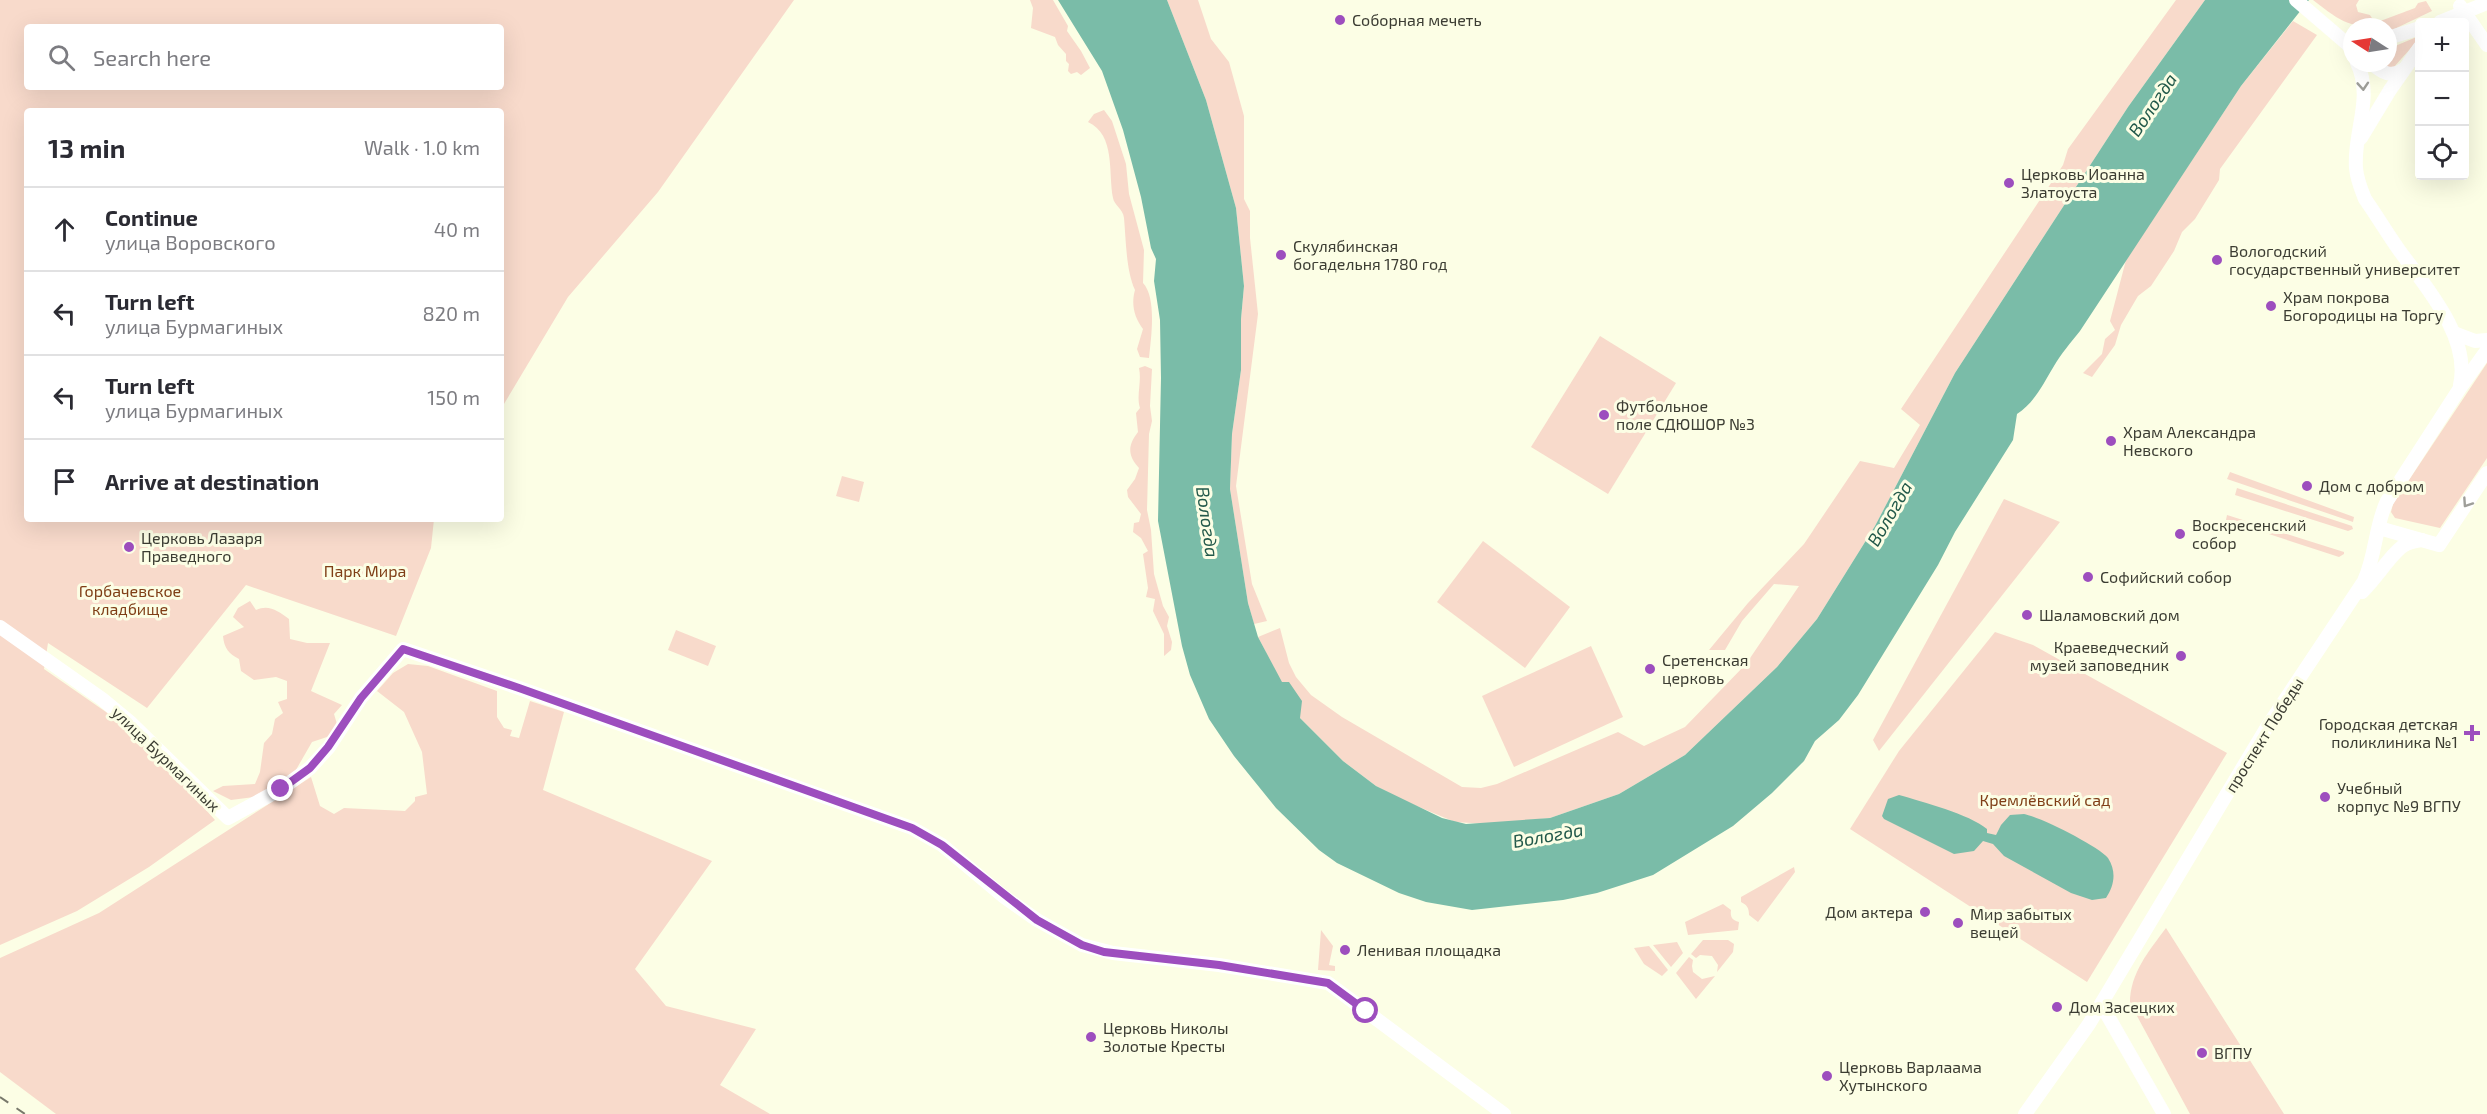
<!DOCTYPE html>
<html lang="en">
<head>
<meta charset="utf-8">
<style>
	:root { --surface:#fff; --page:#f7f7f7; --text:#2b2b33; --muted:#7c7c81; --line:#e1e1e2 }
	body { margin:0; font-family:"Exo 2",sans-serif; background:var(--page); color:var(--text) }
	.controls { position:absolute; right:18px; top:18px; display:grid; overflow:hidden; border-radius:6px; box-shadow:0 6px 24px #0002 }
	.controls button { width:54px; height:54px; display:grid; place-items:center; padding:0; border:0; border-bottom:2px solid var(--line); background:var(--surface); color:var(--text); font:30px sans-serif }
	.compass { position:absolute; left:2343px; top:18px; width:54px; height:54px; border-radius:50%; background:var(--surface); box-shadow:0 6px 24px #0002; rotate:282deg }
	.stop { position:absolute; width:18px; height:18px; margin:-14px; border:4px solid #9d4ebe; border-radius:50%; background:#fff }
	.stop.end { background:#9d4ebe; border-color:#fff; box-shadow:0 2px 6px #0008 }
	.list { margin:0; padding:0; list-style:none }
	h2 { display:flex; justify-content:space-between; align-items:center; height:78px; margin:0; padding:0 24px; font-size:26px }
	h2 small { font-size:20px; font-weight:400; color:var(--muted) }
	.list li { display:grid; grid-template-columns:39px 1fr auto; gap:18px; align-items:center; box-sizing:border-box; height:84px; padding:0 24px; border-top:2px solid var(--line) }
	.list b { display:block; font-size:22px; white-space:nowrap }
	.list p { margin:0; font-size:20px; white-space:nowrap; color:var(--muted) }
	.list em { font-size:20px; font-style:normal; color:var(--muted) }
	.icon { flex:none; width:33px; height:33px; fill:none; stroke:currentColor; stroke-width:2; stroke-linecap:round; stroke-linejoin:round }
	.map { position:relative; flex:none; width:2487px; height:1114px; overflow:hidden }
	.search { position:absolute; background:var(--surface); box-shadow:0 6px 24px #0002; left:24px; top:24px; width:480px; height:66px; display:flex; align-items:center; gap:15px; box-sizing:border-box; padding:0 21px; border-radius:6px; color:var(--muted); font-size:22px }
	.panel { position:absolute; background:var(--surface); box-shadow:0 6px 24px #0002; left:24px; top:108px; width:480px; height:414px; border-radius:6px }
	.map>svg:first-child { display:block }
</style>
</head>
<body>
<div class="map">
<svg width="2487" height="1114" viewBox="0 0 2487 1114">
	<rect width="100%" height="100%" fill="#fcfee5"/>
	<g fill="#f8dacb" fill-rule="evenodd">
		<path d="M0,0H794L658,192L568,297L501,409V111H27V519H434L431,548L396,636L246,585L147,708L48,643L44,669L106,712L168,768L215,820L149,867L77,911L0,945ZM27,27H501V87H27Z"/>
		<path d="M1030,0H1053L1068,26L1067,31L1081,51L1090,68L1081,75L1077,72L1071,74L1068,71L1069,64L1066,61V54L1058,45L1055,37L1031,28L1033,8Z"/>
		<path d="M1167,0H1198L1211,39L1229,62L1244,116V199L1250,211V238L1258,314L1236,486L1252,584L1267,621L1254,624L1248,603L1230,489L1232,434L1241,370V319L1244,286L1236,208L1206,100Z"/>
		<path d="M2176,0H2205L2128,107L1955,373L1875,526L1817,619L1777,667L1685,755L1619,794L1550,818L1488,824L1455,822L1407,802L1376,786L1343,761L1300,718L1258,637L1280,628L1289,663L1296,677L1311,695L1342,717L1462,787L1481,788L1497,784L1618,732L1644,746L1685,727L1746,664L1799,586L1774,584L1742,621L1725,650H1709L1748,603L1804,544L1860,461L1894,468L1920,425L1901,409L2063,165L2068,149Z"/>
		<path d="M2313,0H2359L2356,5L2358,12L2370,15L2375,23L2415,8L2418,3L2426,1L2432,11L2388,32V27C2348,27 2344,24 2313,0Z"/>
		<path d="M2293,21L2317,35L2220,169L2219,180L2195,219L2182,232L2174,251L2151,286L2138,296L2121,325L2115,345L2092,377L2083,373L2102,354L2105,339L2115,330L2110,321L2126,260L2241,86Z"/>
		<path d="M2419,36V39L2393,68H2389L2382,63H2388V49Z"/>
		<path d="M1104,110L1112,121L1126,164L1129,194L1144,250L1143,283C1157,298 1151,338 1149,358L1140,357L1137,349L1143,329C1134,317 1131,304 1135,290C1126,271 1126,240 1124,218C1123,209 1114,205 1113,198C1108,173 1116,135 1088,122L1094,114Z"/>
		<path d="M1600,336L1676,383L1608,494L1531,447Z"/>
		<path d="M2487,363V458L2440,528L2395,518L2391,512L2393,504Z"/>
		<path d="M1145,366L1152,369L1150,406L1152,421L1149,434L1147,510L1151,530L1154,574L1163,606L1169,617L1167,626L1172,642L1171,650L1164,656V634L1153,611L1155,599L1146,597L1148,588L1143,554L1148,551L1141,538L1133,532L1134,523L1139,522L1141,514L1128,497L1127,490L1135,479L1139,468C1127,455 1128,445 1138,432L1136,413L1140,408C1136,396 1142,382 1139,368Z"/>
		<path d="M2230,472L2354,517L2353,522L2227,479Z"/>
		<path d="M842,476L864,482L859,502L836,496Z"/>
		<path d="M2237,488L2352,526L2353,529L2348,531L2235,495Z"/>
		<path d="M2004,499L2060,522L1879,751L1873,740Z"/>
		<path d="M2227,515L2344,552V554L2339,557L2226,520Z"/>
		<path d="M1483,541L1570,607L1525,668L1437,602Z"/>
		<path d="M250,601L256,610C269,604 278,611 289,619L290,639L307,643H330L311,691L342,705L334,714L337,724L330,736L312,742L293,775L254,797L231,800L213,791L223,786L255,784L260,772L264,743L272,734L275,719L283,713L278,702L287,699V681L276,677L254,680L241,671L239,659C229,654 224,648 223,636L244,627L233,617L238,608Z"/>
		<path d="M676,630L716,646L708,666L668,650Z"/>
		<path d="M1995,632L2033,645L2227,753L2087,982L1850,829L1899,751Z"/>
		<path d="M1591,646L1623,717L1514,767L1482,696Z"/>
		<path d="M408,664L428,666L497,691V717L504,728L512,730L510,736L519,738L530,701L564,712L543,790L712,861L635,969L666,1006L756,1029L720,1085L770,1114H56L0,1072V958L99,913L311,777L320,806L334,814L344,808L405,811L415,801V797L427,794L422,752L404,712L377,691L393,673Z"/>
		<path d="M1794,867L1795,872L1758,922L1749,915C1749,908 1747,905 1741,902V897Z"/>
		<path d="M1723,904L1731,910C1730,917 1732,920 1739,922L1738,930L1688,935L1685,922Z"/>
		<path d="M2166,928L2284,1114H2190L2130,1003C2130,973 2149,951 2166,928Z"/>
		<path d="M1321,930L1333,946L1329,965L1335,966V971L1318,970Z"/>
		<path d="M1703,940H1728L1734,944L1733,952L1717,972L1718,965L1712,956L1700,955L1696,958L1691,954Z"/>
		<path d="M1677,942L1683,953L1671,967L1653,945Z"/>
		<path d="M1649,946L1668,970L1662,976L1644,964L1634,948Z"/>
		<path d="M1689,957L1693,960L1692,966L1693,972L1702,979L1715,976L1696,999L1676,973Z"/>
	</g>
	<g fill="#7abca8">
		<path d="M1058,0H1167L1206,100L1236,208L1244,286L1241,319V370L1232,434L1230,489L1248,603L1258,637L1282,682H1289L1302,701L1300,718L1343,761L1376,786L1442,818L1466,824L1550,818L1619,794L1685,755L1777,667L1817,619L1875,526L1955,373L2128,107L2205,0H2309L2241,86L2080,331C2071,342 2061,354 2054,366C2043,384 2035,402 2017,414L2013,440L1955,532L1938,565L1858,695L1839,720L1815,741L1804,761L1772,793L1733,826L1653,875L1597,893L1563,900L1472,910L1426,902L1399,893L1337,863L1319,850L1276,808L1234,756L1209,719L1190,675L1182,646L1158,521L1161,378L1160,320L1154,281L1156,259L1151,248L1141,197L1123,130L1102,71Z"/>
		<path d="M1899,795C1923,802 1969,814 1987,829V833L1996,835L2001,825L2010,815C2014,815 2020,814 2024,814C2040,817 2098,846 2108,858C2117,872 2114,886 2106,898L2092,900L2071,893L2004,856L1993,844L1983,841L1974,851L1954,854L1884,819L1882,816L1888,799Z"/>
	</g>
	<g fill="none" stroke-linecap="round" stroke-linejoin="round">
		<g stroke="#fff" stroke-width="14">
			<path d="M2296,0L2352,48"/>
			<path d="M2460,6L2487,45"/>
			<path d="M2440,22L2487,3"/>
			<path d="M2388,38L2420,28"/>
			<path d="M2357,63C2374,98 2353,133 2356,168C2357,180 2361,189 2365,199C2377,216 2387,233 2399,250C2425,286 2471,337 2460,385"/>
			<path d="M2371,63C2382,72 2391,79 2404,69"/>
			<path d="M2361,138L2390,90L2420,47"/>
			<path d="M2454,333L2475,341L2487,340"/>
			<path d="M2379,528L2439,545L2487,473"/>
			<path d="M2362,592C2376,579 2390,555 2403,546C2409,542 2416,541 2422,540"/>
			<path d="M0,627L102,699L131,723L228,818L281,789L310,768L329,747L361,698L403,649L519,688L912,828L942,845L1003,896L1037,920L1082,945L1113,953L1219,965L1328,983L1504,1114"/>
			<path d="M2101,1004L2164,1114"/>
			<path d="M2025,1114L2089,1024L2267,727L2364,581C2376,555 2375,526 2387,501L2460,388L2487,350"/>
		</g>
		<path stroke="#78796b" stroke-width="2" stroke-dasharray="10 10" stroke-linecap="butt" d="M0,1097L25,1114"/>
	</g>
	<defs><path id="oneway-chevron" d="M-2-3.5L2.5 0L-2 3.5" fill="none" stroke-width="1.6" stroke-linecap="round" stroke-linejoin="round" transform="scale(1.5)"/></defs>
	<g stroke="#9e9e99">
		<use href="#oneway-chevron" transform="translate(2363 86) rotate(86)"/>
		<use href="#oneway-chevron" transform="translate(2467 503) rotate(124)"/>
	</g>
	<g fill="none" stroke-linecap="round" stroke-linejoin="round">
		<path stroke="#9d4ebe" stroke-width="8" d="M281,789L310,768L328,747L361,698L403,649L519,688L912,828L942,845L1037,920L1082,945L1104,952L1219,965L1328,983L1366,1011"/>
	</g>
	<g fill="#9d4ebe" stroke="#fcfee5" stroke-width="2">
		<circle cx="1340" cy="20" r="6"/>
		<circle cx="2009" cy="183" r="6"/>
		<circle cx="1281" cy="255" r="6"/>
		<circle cx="2217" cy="260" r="6"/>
		<circle cx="2271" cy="306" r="6"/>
		<circle cx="1604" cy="415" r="6"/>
		<circle cx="2111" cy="441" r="6"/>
		<circle cx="2307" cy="486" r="6"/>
		<circle cx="2180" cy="534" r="6"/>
		<circle cx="129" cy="547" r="6"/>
		<circle cx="2088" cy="577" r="6"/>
		<circle cx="2027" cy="615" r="6"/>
		<circle cx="2181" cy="656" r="6"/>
		<circle cx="1650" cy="669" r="6"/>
		<path d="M2469 724h6v6h6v6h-6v6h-6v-6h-6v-6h6z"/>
		<circle cx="2325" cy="797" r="6"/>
		<circle cx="1925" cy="912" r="6"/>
		<circle cx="1958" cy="923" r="6"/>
		<circle cx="1345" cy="950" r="6"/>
		<circle cx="2057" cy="1007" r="6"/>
		<circle cx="1091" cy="1037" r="6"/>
		<circle cx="2202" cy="1053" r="6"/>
		<circle cx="1827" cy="1076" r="6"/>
	</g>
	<g text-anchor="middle" stroke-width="6" stroke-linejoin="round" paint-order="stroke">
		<g font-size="16" fill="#3c3d33" stroke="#fcfee5" text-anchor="start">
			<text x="1352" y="26">Соборная мечеть</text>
			<text x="2021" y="180">Церковь Иоанна<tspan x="2021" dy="18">Златоуста</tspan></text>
			<text x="1293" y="252">Скулябинская<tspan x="1293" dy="18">богадельня 1780 год</tspan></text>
			<text x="2229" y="257">Вологодский<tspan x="2229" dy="18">государственный университет</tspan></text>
			<text x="2283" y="303">Храм покрова<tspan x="2283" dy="18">Богородицы на Торгу</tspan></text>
			<text x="1616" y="412">Футбольное<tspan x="1616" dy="18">поле СДЮШОР №3</tspan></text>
			<text x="2123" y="438">Храм Александра<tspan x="2123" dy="18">Невского</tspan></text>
			<text x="2319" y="492">Дом с добром</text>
			<text x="2192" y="531">Воскресенский<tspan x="2192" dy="18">собор</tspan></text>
			<text x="141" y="544">Церковь Лазаря<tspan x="141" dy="18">Праведного</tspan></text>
			<text x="2100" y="583">Софийский собор</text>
			<text x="2039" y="621">Шаламовский дом</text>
			<text x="2169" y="653" text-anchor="end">Краеведческий<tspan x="2169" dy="18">музей заповедник</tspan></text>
			<text x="1662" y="666">Сретенская<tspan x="1662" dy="18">церковь</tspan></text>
			<text x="2458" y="730" text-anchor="end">Городская детская<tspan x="2458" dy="18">поликлиника №1</tspan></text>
			<text x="2337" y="794">Учебный<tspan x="2337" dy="18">корпус №9 ВГПУ</tspan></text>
			<text x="1913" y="918" text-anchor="end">Дом актера</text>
			<text x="1970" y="920">Мир забытых<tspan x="1970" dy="18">вещей</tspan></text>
			<text x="1357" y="956">Ленивая площадка</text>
			<text x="2069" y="1013">Дом Засецких</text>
			<text x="1103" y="1034">Церковь Николы<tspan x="1103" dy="18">Золотые Кресты</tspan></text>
			<text x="2214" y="1059">ВГПУ</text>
			<text x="1839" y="1073">Церковь Варлаама<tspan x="1839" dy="18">Хутынского</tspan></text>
		</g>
		<g font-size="16" fill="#7f3e16" stroke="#fcfee5">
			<text x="365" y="577">Парк Мира</text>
			<text x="130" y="597">Горбачевское<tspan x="130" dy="18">кладбище</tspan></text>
			<text x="2045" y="806">Кремлёвский сад</text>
		</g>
		<g font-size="16" fill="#3c3d33" stroke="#fcfee5">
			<text transform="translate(2264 735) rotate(-58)" y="6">проспект Победы</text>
			<text transform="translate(166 759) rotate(44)" y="6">улица Бурмагиных</text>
		</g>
		<g font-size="18" font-style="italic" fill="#22594a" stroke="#fcfee5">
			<text transform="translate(2153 105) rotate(-56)" y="6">Вологда</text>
			<text transform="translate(1890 514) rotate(-60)" y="6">Вологда</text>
			<text transform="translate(1207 522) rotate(82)" y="6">Вологда</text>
			<text transform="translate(1548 836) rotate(-10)" y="6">Вологда</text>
		</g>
	</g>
</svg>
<div class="controls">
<button>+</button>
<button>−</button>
<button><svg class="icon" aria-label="locate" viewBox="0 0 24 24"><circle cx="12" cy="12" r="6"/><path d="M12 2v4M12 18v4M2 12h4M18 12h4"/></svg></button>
</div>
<svg class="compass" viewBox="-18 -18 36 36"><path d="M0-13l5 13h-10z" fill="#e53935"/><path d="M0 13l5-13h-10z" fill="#7c7c81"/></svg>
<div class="stop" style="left:1366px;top:1011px"></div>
<div class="stop end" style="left:281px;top:789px"></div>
<div class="search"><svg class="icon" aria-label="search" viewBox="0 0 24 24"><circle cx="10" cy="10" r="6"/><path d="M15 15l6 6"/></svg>Search here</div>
<section class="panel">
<h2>13 min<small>Walk · 1.0 km</small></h2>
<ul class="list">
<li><svg class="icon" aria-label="ahead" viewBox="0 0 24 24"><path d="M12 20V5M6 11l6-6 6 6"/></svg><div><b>Continue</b><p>улица Воровского</p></div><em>40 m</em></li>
<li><svg class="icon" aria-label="left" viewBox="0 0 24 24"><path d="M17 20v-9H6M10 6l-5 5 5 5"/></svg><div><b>Turn left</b><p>улица Бурмагиных</p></div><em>820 m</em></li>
<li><svg class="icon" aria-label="left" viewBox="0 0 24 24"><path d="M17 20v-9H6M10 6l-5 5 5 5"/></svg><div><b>Turn left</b><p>улица Бурмагиных</p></div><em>150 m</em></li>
<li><svg class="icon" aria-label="arrive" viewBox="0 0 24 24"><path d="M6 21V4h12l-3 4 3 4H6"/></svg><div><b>Arrive at destination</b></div></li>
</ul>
</section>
</div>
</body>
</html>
